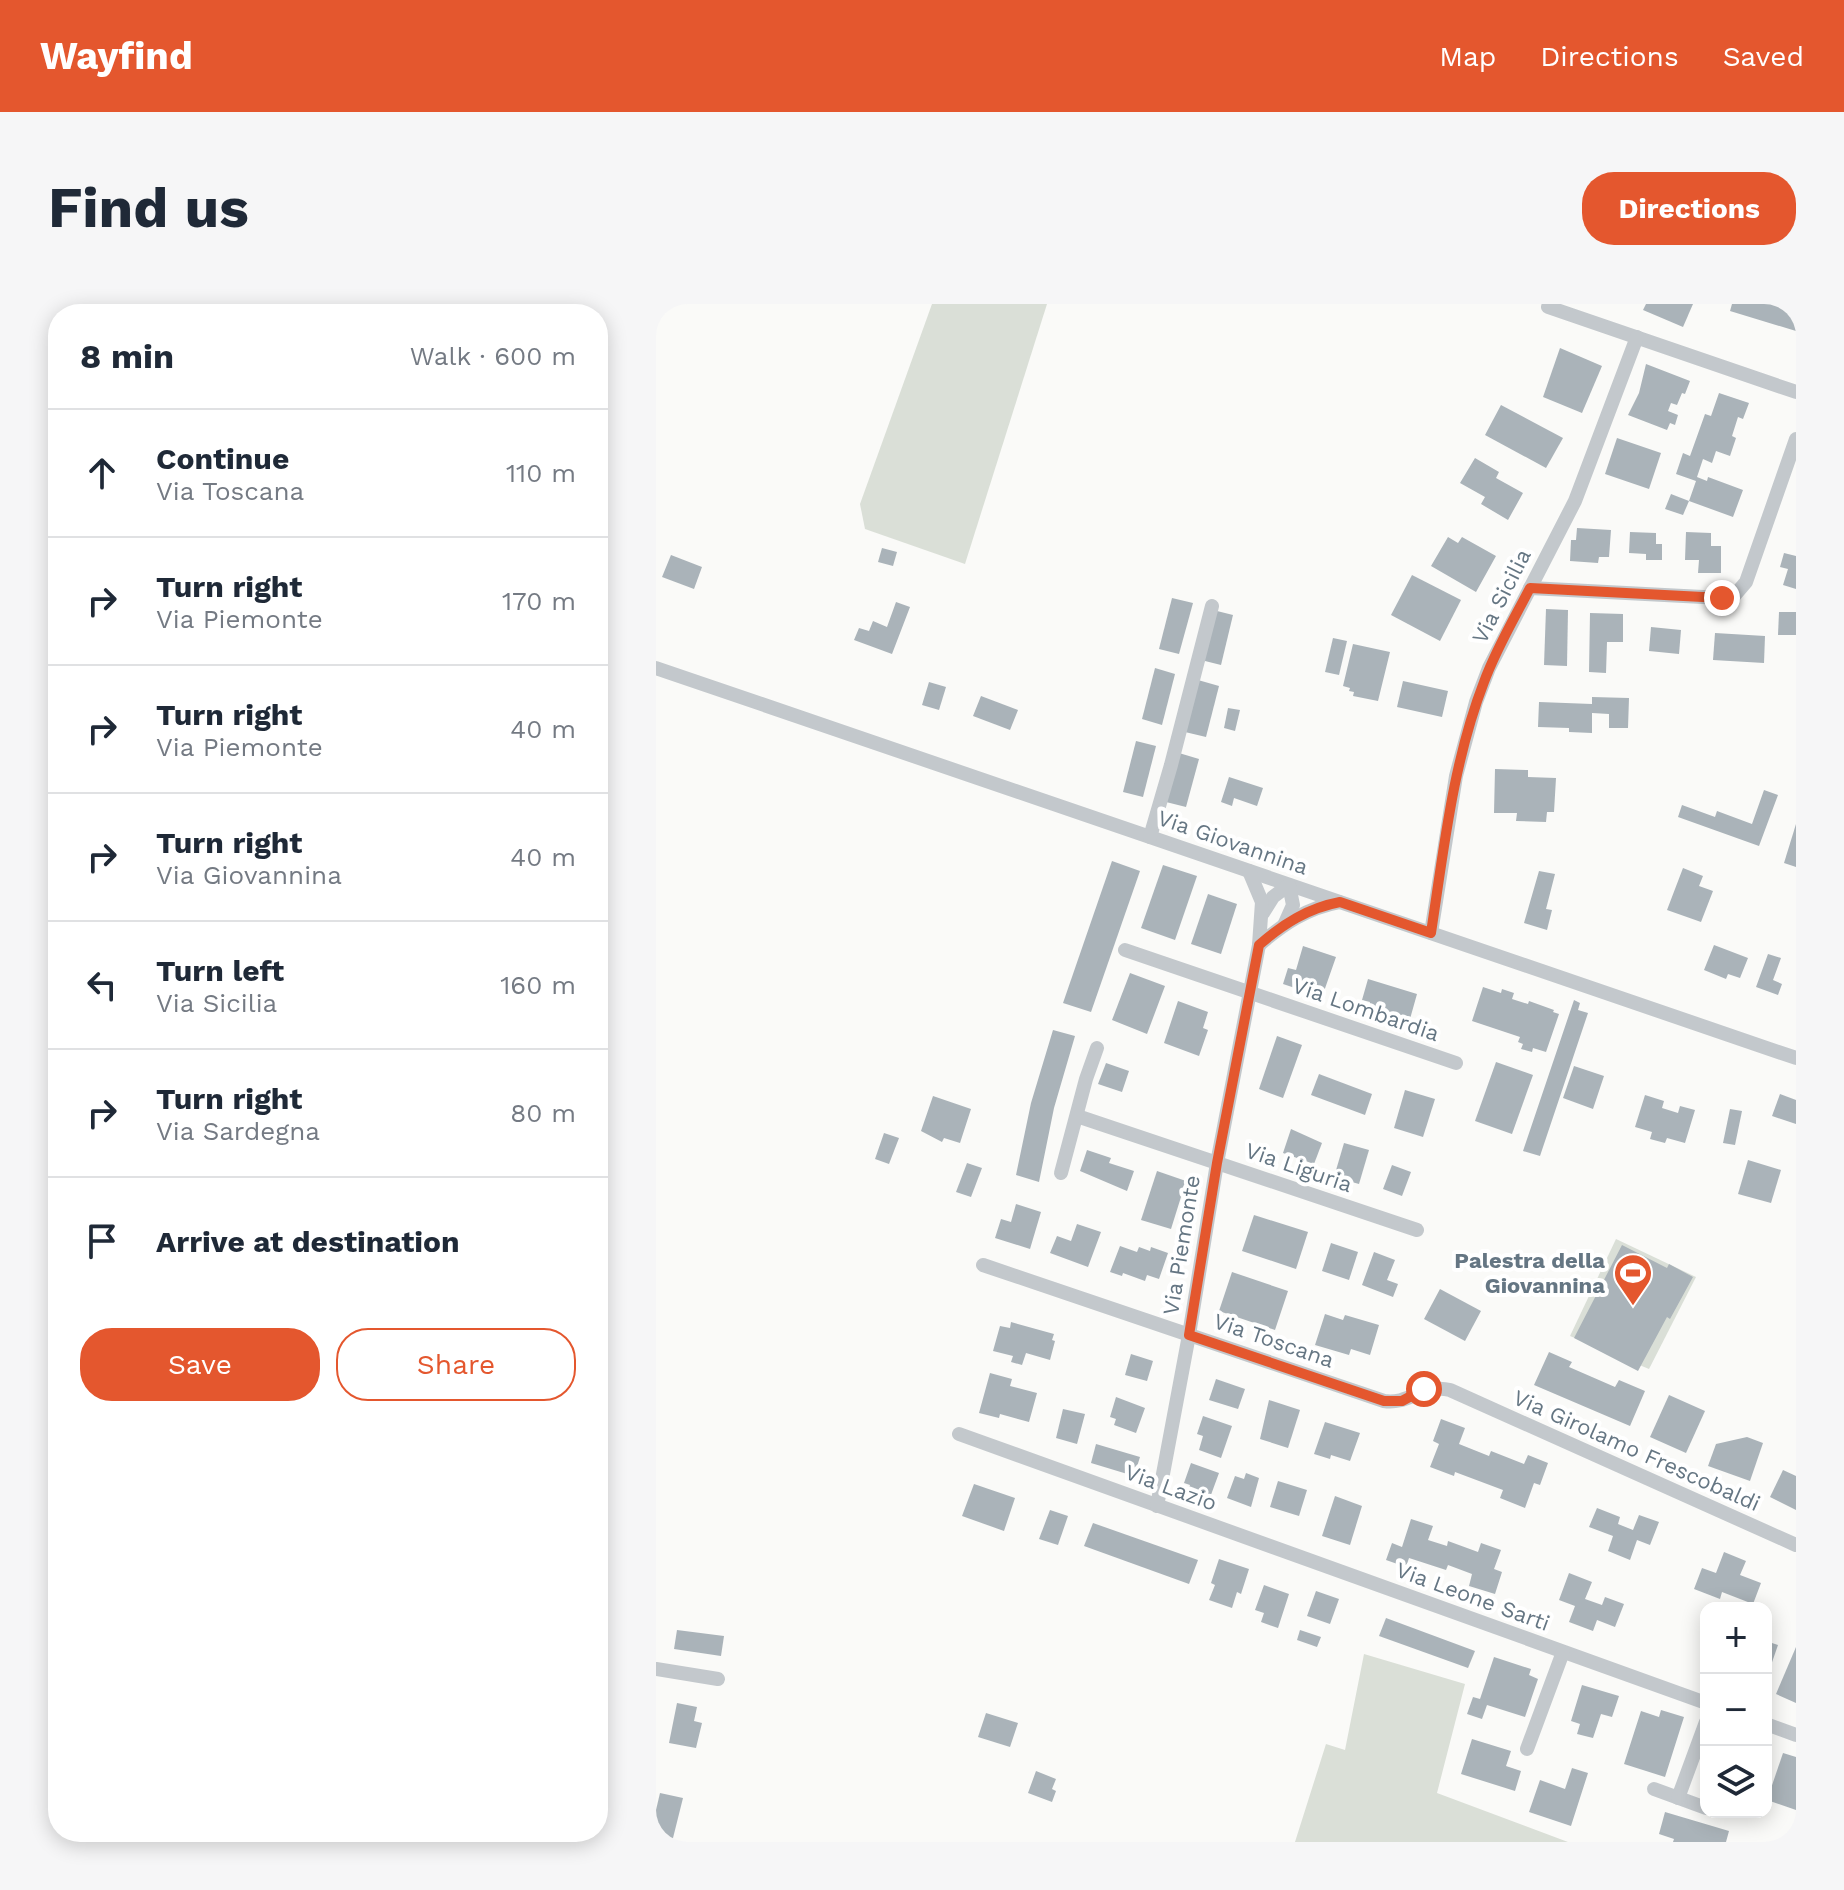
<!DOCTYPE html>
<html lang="en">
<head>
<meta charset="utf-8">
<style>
	:root { --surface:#fff; --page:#f6f6f7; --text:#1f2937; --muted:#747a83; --line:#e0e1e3; --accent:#e4572e }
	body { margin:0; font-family:"Work Sans",sans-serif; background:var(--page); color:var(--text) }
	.controls { position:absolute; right:24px; bottom:24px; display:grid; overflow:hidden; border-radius:16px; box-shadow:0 4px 20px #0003 }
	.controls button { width:72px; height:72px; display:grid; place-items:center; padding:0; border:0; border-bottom:2px solid var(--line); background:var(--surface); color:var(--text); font:40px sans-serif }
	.stop { position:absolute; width:24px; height:24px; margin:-18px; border:6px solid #e4572e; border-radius:50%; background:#fff }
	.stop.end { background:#e4572e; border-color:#fff; box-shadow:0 2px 8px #0008 }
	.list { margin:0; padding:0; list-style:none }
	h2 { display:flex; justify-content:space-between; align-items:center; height:104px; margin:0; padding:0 32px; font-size:34px }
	h2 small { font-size:26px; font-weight:400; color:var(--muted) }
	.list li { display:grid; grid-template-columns:52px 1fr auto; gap:24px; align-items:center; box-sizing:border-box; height:128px; padding:0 32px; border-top:2px solid var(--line) }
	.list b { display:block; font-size:30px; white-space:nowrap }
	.list p { margin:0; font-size:26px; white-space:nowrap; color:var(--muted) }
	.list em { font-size:26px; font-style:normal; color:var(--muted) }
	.actions { display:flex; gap:16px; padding:24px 32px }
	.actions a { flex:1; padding:18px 0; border:2px solid var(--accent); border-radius:32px; text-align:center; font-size:28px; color:var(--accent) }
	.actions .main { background:var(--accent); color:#fff }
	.icon { flex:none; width:44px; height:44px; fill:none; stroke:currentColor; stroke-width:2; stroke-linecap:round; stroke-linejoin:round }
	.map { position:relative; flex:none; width:1140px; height:1538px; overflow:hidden; border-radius:32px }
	header { display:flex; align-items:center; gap:48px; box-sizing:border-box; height:112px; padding:0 40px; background:var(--accent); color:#fff }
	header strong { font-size:38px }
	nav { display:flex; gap:44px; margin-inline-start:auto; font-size:28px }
	.intro { display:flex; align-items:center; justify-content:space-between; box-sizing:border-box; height:192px; padding:0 48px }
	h1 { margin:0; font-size:56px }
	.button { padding:20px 36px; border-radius:32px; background:var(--accent); color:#fff; font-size:28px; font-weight:700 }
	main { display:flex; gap:48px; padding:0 48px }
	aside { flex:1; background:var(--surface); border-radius:32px; box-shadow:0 4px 20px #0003 }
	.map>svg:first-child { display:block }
</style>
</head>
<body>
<header>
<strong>Wayfind</strong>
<nav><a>Map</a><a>Directions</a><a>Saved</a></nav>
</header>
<div class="intro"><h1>Find us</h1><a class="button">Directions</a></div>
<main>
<aside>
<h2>8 min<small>Walk · 600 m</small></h2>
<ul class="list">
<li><svg class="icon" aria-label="ahead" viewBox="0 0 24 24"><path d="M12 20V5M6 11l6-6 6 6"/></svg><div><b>Continue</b><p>Via Toscana</p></div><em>110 m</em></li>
<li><svg class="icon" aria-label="right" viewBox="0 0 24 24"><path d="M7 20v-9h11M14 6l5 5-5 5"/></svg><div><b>Turn right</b><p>Via Piemonte</p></div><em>170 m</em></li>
<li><svg class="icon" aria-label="right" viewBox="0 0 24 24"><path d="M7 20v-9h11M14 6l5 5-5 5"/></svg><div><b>Turn right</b><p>Via Piemonte</p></div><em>40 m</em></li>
<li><svg class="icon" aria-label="right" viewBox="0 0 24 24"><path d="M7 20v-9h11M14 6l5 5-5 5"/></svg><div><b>Turn right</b><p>Via Giovannina</p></div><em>40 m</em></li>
<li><svg class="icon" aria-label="left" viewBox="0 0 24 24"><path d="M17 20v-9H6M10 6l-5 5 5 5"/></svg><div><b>Turn left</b><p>Via Sicilia</p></div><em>160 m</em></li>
<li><svg class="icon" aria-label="right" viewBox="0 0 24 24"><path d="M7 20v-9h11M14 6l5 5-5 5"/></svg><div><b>Turn right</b><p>Via Sardegna</p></div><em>80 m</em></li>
<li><svg class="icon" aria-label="arrive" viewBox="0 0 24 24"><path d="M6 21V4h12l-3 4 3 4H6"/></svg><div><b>Arrive at destination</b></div></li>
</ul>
<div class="actions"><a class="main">Save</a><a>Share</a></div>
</aside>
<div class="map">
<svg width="1140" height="1538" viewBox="0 0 1140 1538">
	<rect width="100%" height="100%" fill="#fafaf8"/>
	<g fill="#dadfd7">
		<path d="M276,0H391L309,260L209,225L204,200Z"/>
		<path d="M960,935L1040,973L993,1065L914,1032Z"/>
		<path d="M708,1350L809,1380L781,1489L912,1538H639L670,1440L689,1446Z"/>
	</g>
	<g fill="#aab3b9">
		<path d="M990,0H1037L1027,23L987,6Z"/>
		<path d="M1076,0H1140V27L1074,7Z"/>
		<path d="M904,44L946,62L926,109L887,93Z"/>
		<path d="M990,60L1034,77L1029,90L1026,89L1021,101L1015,99L1012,107L1022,111L1019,121L1014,119L1011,126L972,111L983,89Z"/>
		<path d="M1063,89L1093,99L1087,115L1082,113L1076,132L1080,134L1074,152L1060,147L1056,159L1047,155L1041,173L1051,177L1052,173L1087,186L1077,213L1033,197L1040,177L1020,170L1027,149L1034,152L1049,110L1055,112Z"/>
		<path d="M845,101L907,134L890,164L829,131Z"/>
		<path d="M961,134L1005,149L993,185L949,170Z"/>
		<path d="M819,154L843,168L840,174L867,189L852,216L825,200L829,193L804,179Z"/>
		<path d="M1015,190L1033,197L1027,211L1009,205Z"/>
		<path d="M921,224L955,226L953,253H943L942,259L914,257L915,236H920Z"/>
		<path d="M974,228L1000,229V240H1006V256H990V250L973,249Z"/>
		<path d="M1030,228L1055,229V242H1065V269H1042L1043,256H1029Z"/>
		<path d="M792,233L802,239L806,233L840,252L820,288L775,262Z"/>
		<path d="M226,244L241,248L237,262L222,258Z"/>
		<path d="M1128,249L1140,252V285L1127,281L1132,265L1124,263Z"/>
		<path d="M15,251L46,263L38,285L6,273Z"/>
		<path d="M756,271L805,296L784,337L735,311Z"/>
		<path d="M516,294L537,299L523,350L503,345Z"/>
		<path d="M240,298L254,303L236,350L198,336L203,324L213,327L217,317L231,323Z"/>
		<path d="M890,305L912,306L911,362L888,361Z"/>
		<path d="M557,306L577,311L565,361L545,356Z"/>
		<path d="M1123,308H1140V331H1122Z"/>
		<path d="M934,309L967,310V338H951L950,369L933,368Z"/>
		<path d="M995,323L1025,326L1023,350L993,347Z"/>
		<path d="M1059,329L1109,332L1108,359L1057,356Z"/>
		<path d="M677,334L691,337L683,371L669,368Z"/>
		<path d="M697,340L734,348L722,397L697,392L698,388L693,387L694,384L687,382Z"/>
		<path d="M499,364L519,370L506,421L486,415Z"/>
		<path d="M542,376L563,382L550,433L529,428Z"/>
		<path d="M747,377L792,387L786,413L741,403Z"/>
		<path d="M273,378L290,383L283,406L266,401Z"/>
		<path d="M325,392L362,406L354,426L317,412Z"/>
		<path d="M936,393L973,394L972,424H953V410L936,409V429L913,428V424L882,423L883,398L936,400Z"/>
		<path d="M572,404L584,406L579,427L568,424Z"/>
		<path d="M480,437L500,442L487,493L467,488Z"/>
		<path d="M523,449L543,455L530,503L510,498Z"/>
		<path d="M839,465L872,466V473L900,474L898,508H891L890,518L860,517L861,509H838Z"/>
		<path d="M573,473L607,484L601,502L578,494L576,502L565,498Z"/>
		<path d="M1108,486L1122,491L1103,542L1022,513L1026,501L1059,513L1061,507L1096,520Z"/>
		<path d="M1140,520V563L1128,559Z"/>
		<path d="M456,557L484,567L435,708L407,699Z"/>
		<path d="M507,561L541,572L519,636L485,624Z"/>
		<path d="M1027,564L1047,572L1043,582L1057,587L1045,618L1011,606Z"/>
		<path d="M883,567L899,570L890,605L896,606L891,626L868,619Z"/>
		<path d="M552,590L581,600L565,650L535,640Z"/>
		<path d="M1058,641L1092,654L1084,674L1072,670L1070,675L1048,666Z"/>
		<path d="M647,642L680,653L666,693L627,680L632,664L640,666Z"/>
		<path d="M1112,650L1125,654L1117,676L1126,680L1122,691L1100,683Z"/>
		<path d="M474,669L509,682L491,730L456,716Z"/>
		<path d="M712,675L761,690L754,715L713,703L714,698L706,696Z"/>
		<path d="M827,683L845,689L846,685L858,689L856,695L872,700L873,697L898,706L897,708L903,710L890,748L877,744L876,748L865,745L867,740L862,738L864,733L816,717Z"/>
		<path d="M918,696L924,699L922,706L932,709L884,852L867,847Z"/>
		<path d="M522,697L552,708L547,724L552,726L543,752L508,739Z"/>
		<path d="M397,726L419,732L398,804L383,878L360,871L375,799Z"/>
		<path d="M621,732L646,741L627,794L603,785Z"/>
		<path d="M840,758L877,771L856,830L819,817Z"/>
		<path d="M450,759L473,767L466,788L442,780Z"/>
		<path d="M918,762L948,772L937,805L907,794Z"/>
		<path d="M663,770L716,790L709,811L655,791Z"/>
		<path d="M749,786L779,795L767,833L738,824Z"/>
		<path d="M1124,790L1140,796V820L1116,812Z"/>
		<path d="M989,791L1008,797L1006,804L1022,809L1024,802L1039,806L1029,839L1011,834L1009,839L994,835L996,828L979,823Z"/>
		<path d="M277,792L315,805L304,839L288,834L286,838L265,827Z"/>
		<path d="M1074,805L1086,807L1079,841L1067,839Z"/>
		<path d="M635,825L666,839L658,860L627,849Z"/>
		<path d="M228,829L243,834L233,860L219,855Z"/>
		<path d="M688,839L713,846L703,880L678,873Z"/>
		<path d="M431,846L455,854L453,859L478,867L471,887L424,867Z"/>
		<path d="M1092,856L1125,866L1115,899L1082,890Z"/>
		<path d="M311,859L326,864L315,893L300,888Z"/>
		<path d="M736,861L755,868L746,892L727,885Z"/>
		<path d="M501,867L530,877L515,925L485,916Z"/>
		<path d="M360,900L385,908L374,945L339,934L345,915L355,918Z"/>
		<path d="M598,911L652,928L640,965L586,947Z"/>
		<path d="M421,920L445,928L432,963L394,949L401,932L415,937Z"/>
		<path d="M675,939L702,948L693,976L666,967Z"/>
		<path d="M966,941L1011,964L1013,960L1037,973L1014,1015L1011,1013L982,1067L918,1034Z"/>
		<path d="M464,942L481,948L483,943L494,947L495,943L512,949L503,975L491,971L489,977L467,969L466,972L454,968Z"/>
		<path d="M718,948L739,956L731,976L742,980L737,993L706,981Z"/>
		<path d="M576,968L632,987L619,1026L563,1007Z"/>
		<path d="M784,985L825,1007L809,1037L768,1015Z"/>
		<path d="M669,1010L687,1016L689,1011L723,1021L714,1051L695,1045L693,1051L659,1041Z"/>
		<path d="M355,1018L398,1030L396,1036L399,1037L394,1056L370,1049L366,1061L355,1058L357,1052L337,1047L344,1022L354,1024Z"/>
		<path d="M893,1048L916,1058L913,1063L959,1083L963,1076L989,1087L974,1122L878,1081Z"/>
		<path d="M475,1050L497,1057L491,1077L469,1071Z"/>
		<path d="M334,1069L356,1075L354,1082L381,1089L373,1118L344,1110L343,1114L323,1109Z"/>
		<path d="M560,1075L589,1085L582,1105L553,1096Z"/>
		<path d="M1013,1091L1049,1107L1030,1149L994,1133Z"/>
		<path d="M460,1093L489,1104L480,1129L458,1121L460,1115L454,1113Z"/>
		<path d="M613,1096L644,1106L632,1144L604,1135Z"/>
		<path d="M407,1105L429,1110L421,1140L400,1134Z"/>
		<path d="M547,1112L576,1122L565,1154L543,1146L547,1132L541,1130Z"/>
		<path d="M785,1115L809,1124L803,1140L833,1152L835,1147L868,1160L872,1151L892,1159L884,1181L878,1179L869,1204L844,1194L847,1186L799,1168L798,1172L774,1163L783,1140L777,1137Z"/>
		<path d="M669,1118L704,1129L694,1157L675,1151L674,1155L658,1150Z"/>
		<path d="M1091,1133L1107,1139L1094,1177L1052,1162L1060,1140Z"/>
		<path d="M440,1140L484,1153L478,1172L435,1159Z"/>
		<path d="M535,1159L563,1169L552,1199L531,1191L534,1181L528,1179Z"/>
		<path d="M1127,1166L1140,1172V1206L1114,1193Z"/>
		<path d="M590,1169L603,1174L595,1203L571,1194L579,1172L588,1175Z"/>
		<path d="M622,1177L651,1186L643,1212L614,1203Z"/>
		<path d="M318,1180L359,1194L348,1227L306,1212Z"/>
		<path d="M679,1192L706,1202L694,1241L666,1232Z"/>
		<path d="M941,1204L964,1213L962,1220L977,1226L983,1211L1003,1218L994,1241L981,1236L974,1256L952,1247L957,1232L933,1223Z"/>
		<path d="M394,1206L412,1212L402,1241L383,1235Z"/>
		<path d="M755,1215L777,1222L772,1236L791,1242L792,1237L822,1248L825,1239L845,1246L838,1265L846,1268L839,1290L813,1282L816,1270L792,1261L790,1266L753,1254L750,1263L730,1256L736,1239L746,1243Z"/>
		<path d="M437,1219L542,1256L533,1280L428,1242Z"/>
		<path d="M1068,1248L1090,1257L1084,1271L1105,1279L1097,1300L1066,1288L1064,1295L1038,1285L1046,1264L1060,1269Z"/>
		<path d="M563,1255L593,1265L585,1290L581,1288L576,1304L553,1296L559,1281L555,1279Z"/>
		<path d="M913,1269L936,1278L929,1295L946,1301L949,1293L968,1300L959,1323L941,1316L937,1327L913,1318L919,1302L903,1296Z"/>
		<path d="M608,1281L633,1290L622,1324L605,1318L608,1309L599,1306Z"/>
		<path d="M660,1287L683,1295L674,1320L651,1312Z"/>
		<path d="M730,1314L819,1347L812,1364L723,1332Z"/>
		<path d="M21,1326L68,1332L65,1352L18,1345Z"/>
		<path d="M644,1326L665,1333L661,1343L641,1336Z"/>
		<path d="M1110,1337L1122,1341L1113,1367L1110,1366Z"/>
		<path d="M1140,1343V1399L1120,1390Z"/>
		<path d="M838,1353L875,1365L873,1371L882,1375L869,1413L831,1401L826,1415L811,1410L817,1393L824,1395Z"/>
		<path d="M926,1381L963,1392L956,1413L945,1410L937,1434L921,1430L924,1420L915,1417Z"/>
		<path d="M21,1399L41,1403L38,1417L46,1419L40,1444L13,1439Z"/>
		<path d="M1005,1406L1028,1413L1009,1473L968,1460L985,1407L1003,1413Z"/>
		<path d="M330,1409L362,1419L354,1443L322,1433Z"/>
		<path d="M816,1435L855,1447L850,1462L865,1467L859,1487L805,1470Z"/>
		<path d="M1127,1449L1140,1453V1506L1111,1496Z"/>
		<path d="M916,1464L932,1469L915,1522L873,1508L884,1476L909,1485Z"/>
		<path d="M380,1467L400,1475L396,1485L400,1487L396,1498L372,1489Z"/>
		<path d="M4,1489L27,1494L16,1538H0V1506Z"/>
		<path d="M1009,1508L1073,1527L1070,1538H1017L1018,1535L1003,1530Z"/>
	</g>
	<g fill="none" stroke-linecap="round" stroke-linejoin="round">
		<g stroke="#c3c8cc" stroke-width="14">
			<path d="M892,3L1140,88"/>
			<path d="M874,284L1066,294L1078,292L1090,278L1140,135"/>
			<path d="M0,364L1140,754"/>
			<path d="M494,533L515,461L556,302"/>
			<path d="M607,609L617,593L633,581L637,601L629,619"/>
			<path d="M775,629L800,472L820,398L833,364L919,197L981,33"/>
			<path d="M603,641C627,620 651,604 683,598"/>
			<path d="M469,646L800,759"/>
			<path d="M421,812L761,926"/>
			<path d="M405,869L430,775L441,744"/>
			<path d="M327,961L728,1097C753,1101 768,1079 794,1086L1140,1241"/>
			<path d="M303,1130L1050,1399"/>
			<path d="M501,1202L533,1031L561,859L603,641L606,598L593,567"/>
			<path d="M0,1365L62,1375"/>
			<path d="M1110,1420L1140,1431"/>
			<path d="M871,1445L907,1348"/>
			<path d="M998,1485L1050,1504"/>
			<path d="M1022,1494L1050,1418"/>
		</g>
	</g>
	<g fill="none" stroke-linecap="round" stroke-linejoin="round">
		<path stroke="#e4572e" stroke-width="10" d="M768,1085L746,1097H728L533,1031L561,859L603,641C627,620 652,604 684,598L775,629C788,544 797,458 828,378C840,345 858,315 874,284L1066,294"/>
	</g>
	<defs>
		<symbol id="stadium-pin" viewBox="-11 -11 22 30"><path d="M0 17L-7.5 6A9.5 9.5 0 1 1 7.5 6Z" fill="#e4572e" stroke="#fff"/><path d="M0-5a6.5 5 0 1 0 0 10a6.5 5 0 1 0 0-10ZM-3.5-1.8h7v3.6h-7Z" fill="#fff"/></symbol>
	</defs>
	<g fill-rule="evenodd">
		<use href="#stadium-pin" x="955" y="947" width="44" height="60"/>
	</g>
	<g text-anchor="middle" stroke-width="8" stroke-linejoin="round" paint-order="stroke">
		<g font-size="22" fill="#657683" stroke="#fff">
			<text transform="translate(845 292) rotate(-63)" y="8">Via Sicilia</text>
			<text transform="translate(577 538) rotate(19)" y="8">Via Giovannina</text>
			<text transform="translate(710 705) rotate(19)" y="8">Via Lombardia</text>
			<text transform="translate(643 863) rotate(19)" y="8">Via Liguria</text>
			<text transform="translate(525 941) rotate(-81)" y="8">Via Piemonte</text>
			<text transform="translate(618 1036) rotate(19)" y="8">Via Toscana</text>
			<text transform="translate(981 1146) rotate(24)" y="8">Via Girolamo Frescobaldi</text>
			<text transform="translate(515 1183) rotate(20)" y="8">Via Lazio</text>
			<text transform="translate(817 1292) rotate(20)" y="8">Via Leone Sarti</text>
		</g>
		<g font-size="22" font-weight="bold" fill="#657683" stroke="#fff" text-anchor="end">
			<text x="949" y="964">Palestra della<tspan x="949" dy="25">Giovannina</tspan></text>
		</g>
	</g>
</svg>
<div class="controls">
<button>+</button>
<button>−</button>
<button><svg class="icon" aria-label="layers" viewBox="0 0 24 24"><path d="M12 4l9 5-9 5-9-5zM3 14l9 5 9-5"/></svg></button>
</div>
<div class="stop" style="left:768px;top:1085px"></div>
<div class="stop end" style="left:1066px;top:294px"></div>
</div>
</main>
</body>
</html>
